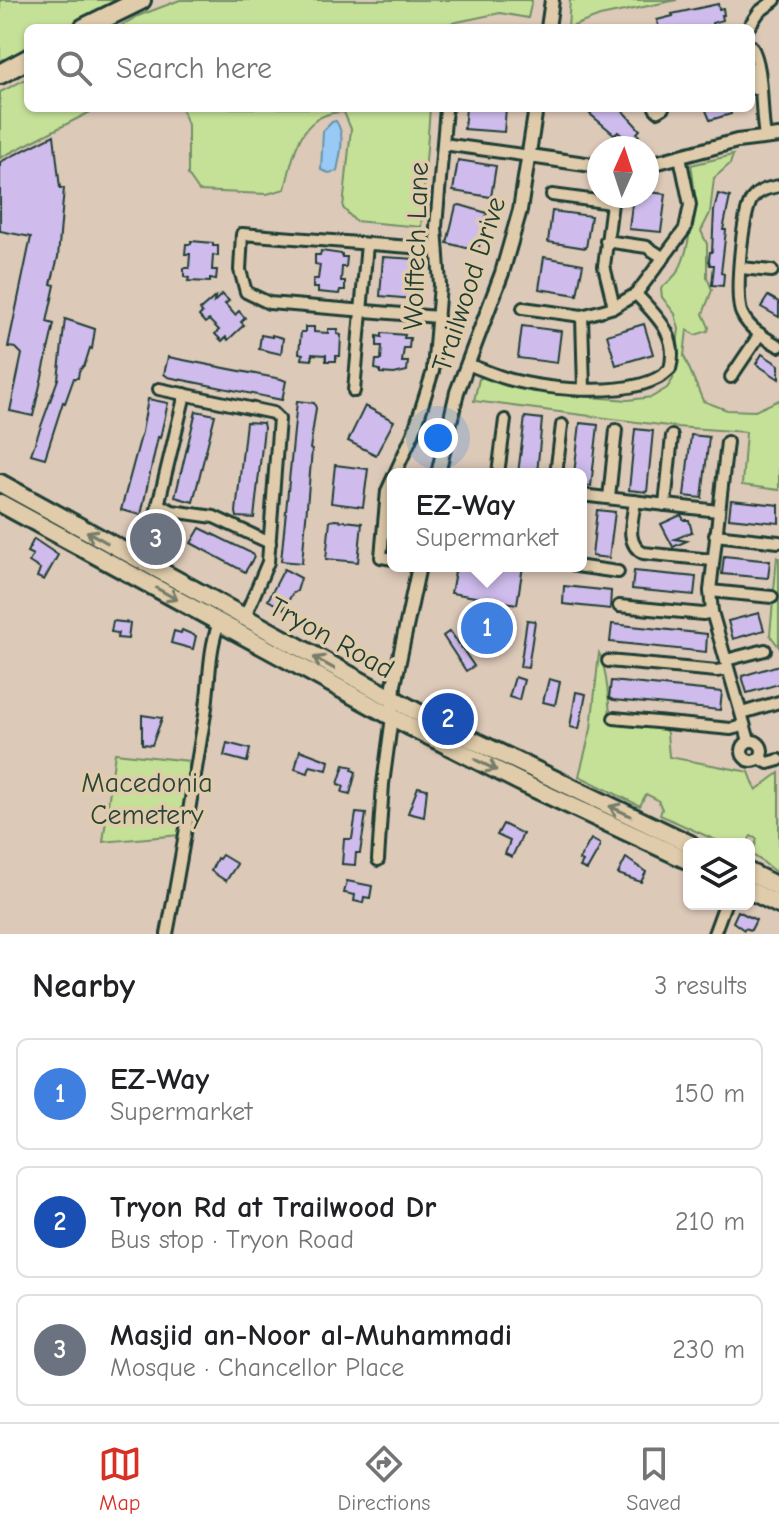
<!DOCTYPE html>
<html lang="en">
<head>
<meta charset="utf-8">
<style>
	:root { --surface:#fff; --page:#f6f6f6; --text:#202124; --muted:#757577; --line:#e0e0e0; --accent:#d93025 }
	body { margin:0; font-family:"Comic Neue",sans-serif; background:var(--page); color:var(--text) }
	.controls { position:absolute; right:24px; bottom:24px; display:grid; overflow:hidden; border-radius:12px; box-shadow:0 2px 6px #0004 }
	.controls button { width:72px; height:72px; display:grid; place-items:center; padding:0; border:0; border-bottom:2px solid var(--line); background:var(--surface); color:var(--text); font:40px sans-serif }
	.compass { position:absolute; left:587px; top:136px; width:72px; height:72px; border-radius:50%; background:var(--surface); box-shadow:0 2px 6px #0004; rotate:3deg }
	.you { position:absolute; left:438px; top:438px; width:28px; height:28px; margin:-20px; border:6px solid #fff; border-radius:50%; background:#1a73e8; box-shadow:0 0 0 12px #1a73e833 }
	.badge { display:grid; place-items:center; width:52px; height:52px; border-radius:50%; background:var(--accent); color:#fff; font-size:26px; font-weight:700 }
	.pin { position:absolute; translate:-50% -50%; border:4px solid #fff; box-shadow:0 2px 8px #0006 }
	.popup { position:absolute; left:387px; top:468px; width:200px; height:104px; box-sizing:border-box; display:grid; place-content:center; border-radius:12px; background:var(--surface); filter:drop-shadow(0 2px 6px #0005); font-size:26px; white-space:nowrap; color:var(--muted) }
	.popup b { font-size:30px; color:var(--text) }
	.popup::after { content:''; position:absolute; left:50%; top:100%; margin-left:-16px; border:16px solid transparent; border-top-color:var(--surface) }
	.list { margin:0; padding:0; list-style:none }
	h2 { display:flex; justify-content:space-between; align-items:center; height:104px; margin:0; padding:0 32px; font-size:34px }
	h2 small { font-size:26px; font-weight:400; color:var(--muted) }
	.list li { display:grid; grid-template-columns:52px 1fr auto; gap:24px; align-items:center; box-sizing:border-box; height:112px; margin:0 16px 16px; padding:0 16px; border:2px solid var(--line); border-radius:12px }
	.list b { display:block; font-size:30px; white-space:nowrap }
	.list p { margin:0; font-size:26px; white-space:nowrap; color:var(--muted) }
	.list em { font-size:26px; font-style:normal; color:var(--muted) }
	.icon { flex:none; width:44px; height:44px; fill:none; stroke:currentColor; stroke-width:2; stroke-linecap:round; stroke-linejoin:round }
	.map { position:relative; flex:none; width:779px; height:934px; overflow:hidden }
	.search { position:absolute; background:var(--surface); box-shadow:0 2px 6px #0004; left:24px; right:24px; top:24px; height:88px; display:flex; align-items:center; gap:20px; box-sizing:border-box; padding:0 28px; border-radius:12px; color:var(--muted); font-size:30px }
	.sheet { height:488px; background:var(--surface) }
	nav { display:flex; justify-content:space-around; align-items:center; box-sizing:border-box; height:112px; border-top:2px solid var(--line); background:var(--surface); font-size:22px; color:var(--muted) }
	nav a { display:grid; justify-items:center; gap:4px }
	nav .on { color:var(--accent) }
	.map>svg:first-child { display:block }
</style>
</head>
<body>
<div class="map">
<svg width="779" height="934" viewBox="0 0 779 934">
	<rect width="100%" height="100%" fill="#ddc9b8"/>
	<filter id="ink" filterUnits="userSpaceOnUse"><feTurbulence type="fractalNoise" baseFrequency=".0125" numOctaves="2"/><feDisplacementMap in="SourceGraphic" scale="16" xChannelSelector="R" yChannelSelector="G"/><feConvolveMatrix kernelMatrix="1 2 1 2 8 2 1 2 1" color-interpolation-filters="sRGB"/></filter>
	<g filter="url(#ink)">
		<g fill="#c5e198" stroke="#728f66" stroke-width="2">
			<path d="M0,0H129L72,28H28V51L0,65Z"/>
			<path d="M180,0H532L528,18L500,13L428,28H117L138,16Z"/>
			<path d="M570,0H677L600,16L568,28Z"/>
			<path d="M28,78V108H98L0,158V92Z"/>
			<path d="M182,108H430L421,227L355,221L343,208L351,129L344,112C299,112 294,154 285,189L267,194L199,191L188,175V125Z"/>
			<path d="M733,155L730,164L714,178L710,213L701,231L707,244V277L712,290L703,314L709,327L708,331L695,335L687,330L684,356L703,401L727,410L755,411L779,400V490L742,485L746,432L676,427L474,401L479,379L483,377L519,388L577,396L628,400L652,397L667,388L673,379L679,329L675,314L662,297L661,289C666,283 674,278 678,271C691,250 697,189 691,165Z"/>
			<path d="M777,557L779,558V647L770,635Z"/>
			<path d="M599,653C606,665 610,708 610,722L664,728L667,733L669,757L749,772L756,790L779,773V874C768,868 763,860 752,855L757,839L751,836L746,844H724L660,815L662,809L658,800L646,794L640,806L579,776L591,729Z"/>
			<path d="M115,753L189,761L180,835L103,842Z"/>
		</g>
		<path fill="#98caf5" stroke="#6892a8" stroke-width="2" d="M336,121C346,135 340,155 337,171L329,173L321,170L323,131L332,122Z"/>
		<g fill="#cfbced" stroke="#1f3d34" stroke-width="2">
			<path d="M718,4L719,9L723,8L724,15H722L723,20L712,23V28H659L657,20L673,16L672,14Z"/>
			<path d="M466,108H506L504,132L464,129Z"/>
			<path d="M595,108H620L640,130L637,133L639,135L629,142L618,132L615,135L590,114Z"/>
			<path d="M705,108H730L731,114L710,120Z"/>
			<path d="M54,135L60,188H64L58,257L51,284L55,285L47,322L54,324L33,416L10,411L22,354L16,348L8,347L31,237L0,231V162Z"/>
			<path d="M458,160L496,166L491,197L453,191Z"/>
			<path d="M647,192L666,194L661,232L629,229L633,196H647Z"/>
			<path d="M718,194L730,197L723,230H726L721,273L724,274L723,286L712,285L714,265H710L709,260L710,252H712L714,211Z"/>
			<path d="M460,205L487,213L478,251L447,243L456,206Z"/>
			<path d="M552,211L591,216L586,248L548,242Z"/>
			<path d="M191,241L213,243V246H218V256L213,255L212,270H217L216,280L210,279V282L188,281L189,278L184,277V268H189L190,254H185L186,244H191Z"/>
			<path d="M321,251L342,254V257H347L346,267H342L341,281H345V290H340L339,294L318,292V288H313V279H318L320,265L315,264V255H320Z"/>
			<path d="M383,257L416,259L413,299L380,296Z"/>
			<path d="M544,257L583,264L577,295L539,289Z"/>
			<path d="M222,294L229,301L225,304L235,315L239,311L245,318L241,322L244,325L228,340L226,337L222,341L215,334L219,330L209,320L205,323L199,316L202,313L200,310L215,297L214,302Z"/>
			<path d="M768,296L779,302V317L761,307Z"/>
			<path d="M65,319L95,329L92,349L90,348L85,364L79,371L78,378H74L65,403L63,402L45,458L31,454L58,379Z"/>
			<path d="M644,324L653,354L616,365L607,335Z"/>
			<path d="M522,326L561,331L557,363L518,358Z"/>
			<path d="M305,327H314V332L328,333V329H338L337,334L341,335L340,356H336V361H326V355L312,354V360L302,359L303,354L299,353L301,332H305Z"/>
			<path d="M382,333L405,335L404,338H410L409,348H404L402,362H408L407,371L394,374L380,373V370L375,369L376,360H381L382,346H377V336L382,337Z"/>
			<path d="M261,335L272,337V335L283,338L281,354L259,349Z"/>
			<path d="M762,354L779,365V379L756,364Z"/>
			<path d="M168,357L281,379L286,381L282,400L168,377L164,374Z"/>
			<path d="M148,399L168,403L160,438L158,437L141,515L121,510L142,432Z"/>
			<path d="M297,401L314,403L316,408L310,449L312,450L302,563L281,561Z"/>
			<path d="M365,406L394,421L376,455L348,441Z"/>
			<path d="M196,411L215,415L193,502L175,497Z"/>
			<path d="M525,417L542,419L537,474H518Z"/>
			<path d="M246,422L263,423L264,428L254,518L237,517L236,512Z"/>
			<path d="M580,423L598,425L591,486L581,485V474H574Z"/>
			<path d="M635,429L653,431L647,492L629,490Z"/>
			<path d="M691,435L709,437L702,498L684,496Z"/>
			<path d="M335,465L368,469L363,507L331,503Z"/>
			<path d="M731,500L779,505V523L729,518Z"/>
			<path d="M597,510L615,512L609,558L592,556Z"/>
			<path d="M681,515L684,520H689L692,532L675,539L687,541L673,547L661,524Z"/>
			<path d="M335,520L362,523L358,562L326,559L330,521Z"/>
			<path d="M200,528L251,553L254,557L245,572L191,543Z"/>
			<path d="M147,530L169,537L166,548L144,542Z"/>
			<path d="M34,539L58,555L44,580L37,577L40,569L29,562L33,555L27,552Z"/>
			<path d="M724,556L770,561L768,578L722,574Z"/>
			<path d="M456,566H523L517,604L451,593Z"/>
			<path d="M284,569L301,578L297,591L292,594L284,609L268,600Z"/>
			<path d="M634,571L696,577L694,595L632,589Z"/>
			<path d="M564,586L611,591L610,609L563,604Z"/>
			<path d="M489,613L505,636L489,647L473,624Z"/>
			<path d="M759,613L764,630L733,639L728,621Z"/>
			<path d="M527,620L535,621L528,668L520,667Z"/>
			<path d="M113,621L130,623L128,639L117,638L118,633L111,632Z"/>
			<path d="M612,624L707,634L706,652L610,642Z"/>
			<path d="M182,630L196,636L193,649L171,643L174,631L181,633Z"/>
			<path d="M450,631L474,666L466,671L443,636Z"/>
			<path d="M779,665V684L747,693L742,676Z"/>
			<path d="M515,677L524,680L519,700L509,697Z"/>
			<path d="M549,679L560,682L555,705L543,702Z"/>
			<path d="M611,681L722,692L720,710L613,700L609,698Z"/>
			<path d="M576,692L586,694L579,729L570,727Z"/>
			<path d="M142,715L162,718L152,745L142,744Z"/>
			<path d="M227,743L250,749L247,762L224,756Z"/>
			<path d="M300,750L329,761L327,770L310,766L308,773L295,769Z"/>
			<path d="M344,765L353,767L352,770L356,772L350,794L342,792L344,786L338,784Z"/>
			<path d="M418,787L427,789L424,817L408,813Z"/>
			<path d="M356,813L366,814L360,853H356L355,865L342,864L344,839H352Z"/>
			<path d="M503,824L523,834L512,857L505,854L510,841L497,835Z"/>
			<path d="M591,839L600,844V847L587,870L580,867L583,862L579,860Z"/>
			<path d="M222,855L237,864L226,881L211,871L217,858L219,859Z"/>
			<path d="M626,858L646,872L641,882L618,874Z"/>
			<path d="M347,881L372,886L370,898L364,897L363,903L354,901L355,895L344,893Z"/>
			<path d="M738,911L756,920L751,930L745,928L744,930L733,922Z"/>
		</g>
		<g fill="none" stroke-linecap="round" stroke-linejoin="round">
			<defs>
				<g id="minor">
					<path d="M748,28L759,12L775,0"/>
					<path d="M751,46C764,66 760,110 765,136"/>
					<path d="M751,68L755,89"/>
					<path d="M655,108L658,111L663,108"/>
					<path d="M443,144L530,156"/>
					<path d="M779,186C768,188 759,190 752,199C742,213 734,299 742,314C749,329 765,338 779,346"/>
					<path d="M552,195L612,203L604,266L614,307"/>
					<path d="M606,241L647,247L664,258"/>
					<path d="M436,249L242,234L240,270L246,292L269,303L438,317"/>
					<path d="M741,268L772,271"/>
					<path d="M523,308L582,316L614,307L636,294L685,229L690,205L680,157"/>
					<path d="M582,316L584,389"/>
					<path d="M467,364C481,369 494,375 508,379C547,390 640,400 670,369C679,335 657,317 636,294"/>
					<path d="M731,377L760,334"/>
					<path d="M159,389L273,413L279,419L268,562L244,619"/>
					<path d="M354,391L367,244"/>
					<path d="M727,442L710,591L712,612L749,741"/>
					<path d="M498,474L505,420"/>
					<path d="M556,474L562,425"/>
					<path d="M581,495L718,511"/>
					<path d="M609,498L616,430"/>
					<path d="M635,501C633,519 624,543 643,553L712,560"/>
					<path d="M158,504L172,511L214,517L270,543"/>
					<path d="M665,505L672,436"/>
					<path d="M155,518L185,394"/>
					<path d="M715,535L779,542"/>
					<path d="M393,559L381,557L387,491L413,434L433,371L440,285L436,227L446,108"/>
					<path d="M576,566L618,572"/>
					<path d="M710,591L772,597"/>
					<path d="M619,606L703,614L712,612"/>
					<path d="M726,660L765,650"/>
					<path d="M608,661L717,671L728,669"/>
					<path d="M742,713L779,702"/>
					<path d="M614,718L731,729L743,726"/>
					<circle cx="752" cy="751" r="10"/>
					<path d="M759,758L768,763L779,760"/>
					<path d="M378,860L383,784L392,717"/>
					<path d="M167,934C181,861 193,788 205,714C210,684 208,651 219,623"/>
					<path d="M714,934L725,904"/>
				</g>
				<g id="tertiary">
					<path d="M548,28L552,0"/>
					<path d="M530,156L599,166"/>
					<path d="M647,165L737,141L779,136"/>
					<path d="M438,474L457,392L502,273L520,210L536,108"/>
					<path d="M393,706L394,685L419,566"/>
				</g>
				<g id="primary">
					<path d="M0,483L439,724L690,844"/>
					<path d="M0,503L411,727L520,782L689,861"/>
					<path d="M749,872L779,887"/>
					<path d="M749,890L779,905"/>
				</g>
				<g id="motorway">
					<path d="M84,28L141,0"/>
					<path d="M0,74L28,59"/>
				</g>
			</defs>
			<use href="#minor" stroke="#1f3d34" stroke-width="16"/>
			<use href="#tertiary" stroke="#1f3d34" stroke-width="18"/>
			<use href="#primary" stroke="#1f3d34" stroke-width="22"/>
			<use href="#motorway" stroke="#1f3d34" stroke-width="24"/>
			<use href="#minor" stroke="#e0ccab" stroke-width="10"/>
			<use href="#tertiary" stroke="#e0ccab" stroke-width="12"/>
			<use href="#primary" stroke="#e0ccab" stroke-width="16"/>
			<use href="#motorway" stroke="#e0ccab" stroke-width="18"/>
		</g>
		<defs><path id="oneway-shaft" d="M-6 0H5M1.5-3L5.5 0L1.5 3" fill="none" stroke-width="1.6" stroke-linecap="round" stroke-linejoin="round" transform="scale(2)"/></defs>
		<g stroke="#767d6a">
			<use href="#oneway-shaft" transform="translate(97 537) rotate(-151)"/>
			<use href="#oneway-shaft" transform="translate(167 594) rotate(29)"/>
			<use href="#oneway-shaft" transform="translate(324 663) rotate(-151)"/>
			<use href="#oneway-shaft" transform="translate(486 765) rotate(27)"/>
			<use href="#oneway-shaft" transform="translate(620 811) rotate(-155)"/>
		</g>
	</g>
	<g text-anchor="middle" stroke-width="7" stroke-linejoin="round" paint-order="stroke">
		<g font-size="28" fill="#1f3d34" stroke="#e0ccab">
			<text transform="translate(415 246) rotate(-88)" y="10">Wolftech Lane</text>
			<text transform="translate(468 284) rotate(-72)" y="10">Trailwood Drive</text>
			<text transform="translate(332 637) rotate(29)" y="10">Tryon Road</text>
		</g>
		<g font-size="28" fill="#274539" stroke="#e0ccab">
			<text x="147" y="792">Macedonia<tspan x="147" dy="32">Cemetery</tspan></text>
		</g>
	</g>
</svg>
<div class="controls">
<button><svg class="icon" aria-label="layers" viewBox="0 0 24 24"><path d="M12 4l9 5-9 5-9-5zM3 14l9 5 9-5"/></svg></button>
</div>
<svg class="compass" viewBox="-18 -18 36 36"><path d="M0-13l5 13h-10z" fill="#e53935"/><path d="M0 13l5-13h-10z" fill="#757577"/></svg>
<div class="you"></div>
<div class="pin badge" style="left:487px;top:628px;background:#3f7fe0">1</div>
<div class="popup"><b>EZ-Way</b>Supermarket</div>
<div class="pin badge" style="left:448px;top:719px;background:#1a4fb4">2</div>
<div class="pin badge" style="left:156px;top:539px;background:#6b7280">3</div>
<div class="search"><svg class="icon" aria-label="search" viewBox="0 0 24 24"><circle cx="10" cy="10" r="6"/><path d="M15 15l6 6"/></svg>Search here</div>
</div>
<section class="sheet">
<h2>Nearby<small>3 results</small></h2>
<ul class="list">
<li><span class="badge" style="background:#3f7fe0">1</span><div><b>EZ-Way</b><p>Supermarket</p></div><em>150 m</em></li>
<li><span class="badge" style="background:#1a4fb4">2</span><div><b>Tryon Rd at Trailwood Dr</b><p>Bus stop · Tryon Road</p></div><em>210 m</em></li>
<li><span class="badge" style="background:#6b7280">3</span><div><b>Masjid an-Noor al-Muhammadi</b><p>Mosque · Chancellor Place</p></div><em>230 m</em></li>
</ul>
</section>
<nav>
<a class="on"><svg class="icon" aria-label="map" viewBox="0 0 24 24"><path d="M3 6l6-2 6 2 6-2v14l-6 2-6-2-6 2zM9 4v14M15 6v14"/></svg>Map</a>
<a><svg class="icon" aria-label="directions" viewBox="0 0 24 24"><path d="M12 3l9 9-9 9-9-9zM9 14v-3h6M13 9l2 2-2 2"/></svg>Directions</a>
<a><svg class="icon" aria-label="saved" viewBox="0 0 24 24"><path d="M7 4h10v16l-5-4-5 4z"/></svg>Saved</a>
</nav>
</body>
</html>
